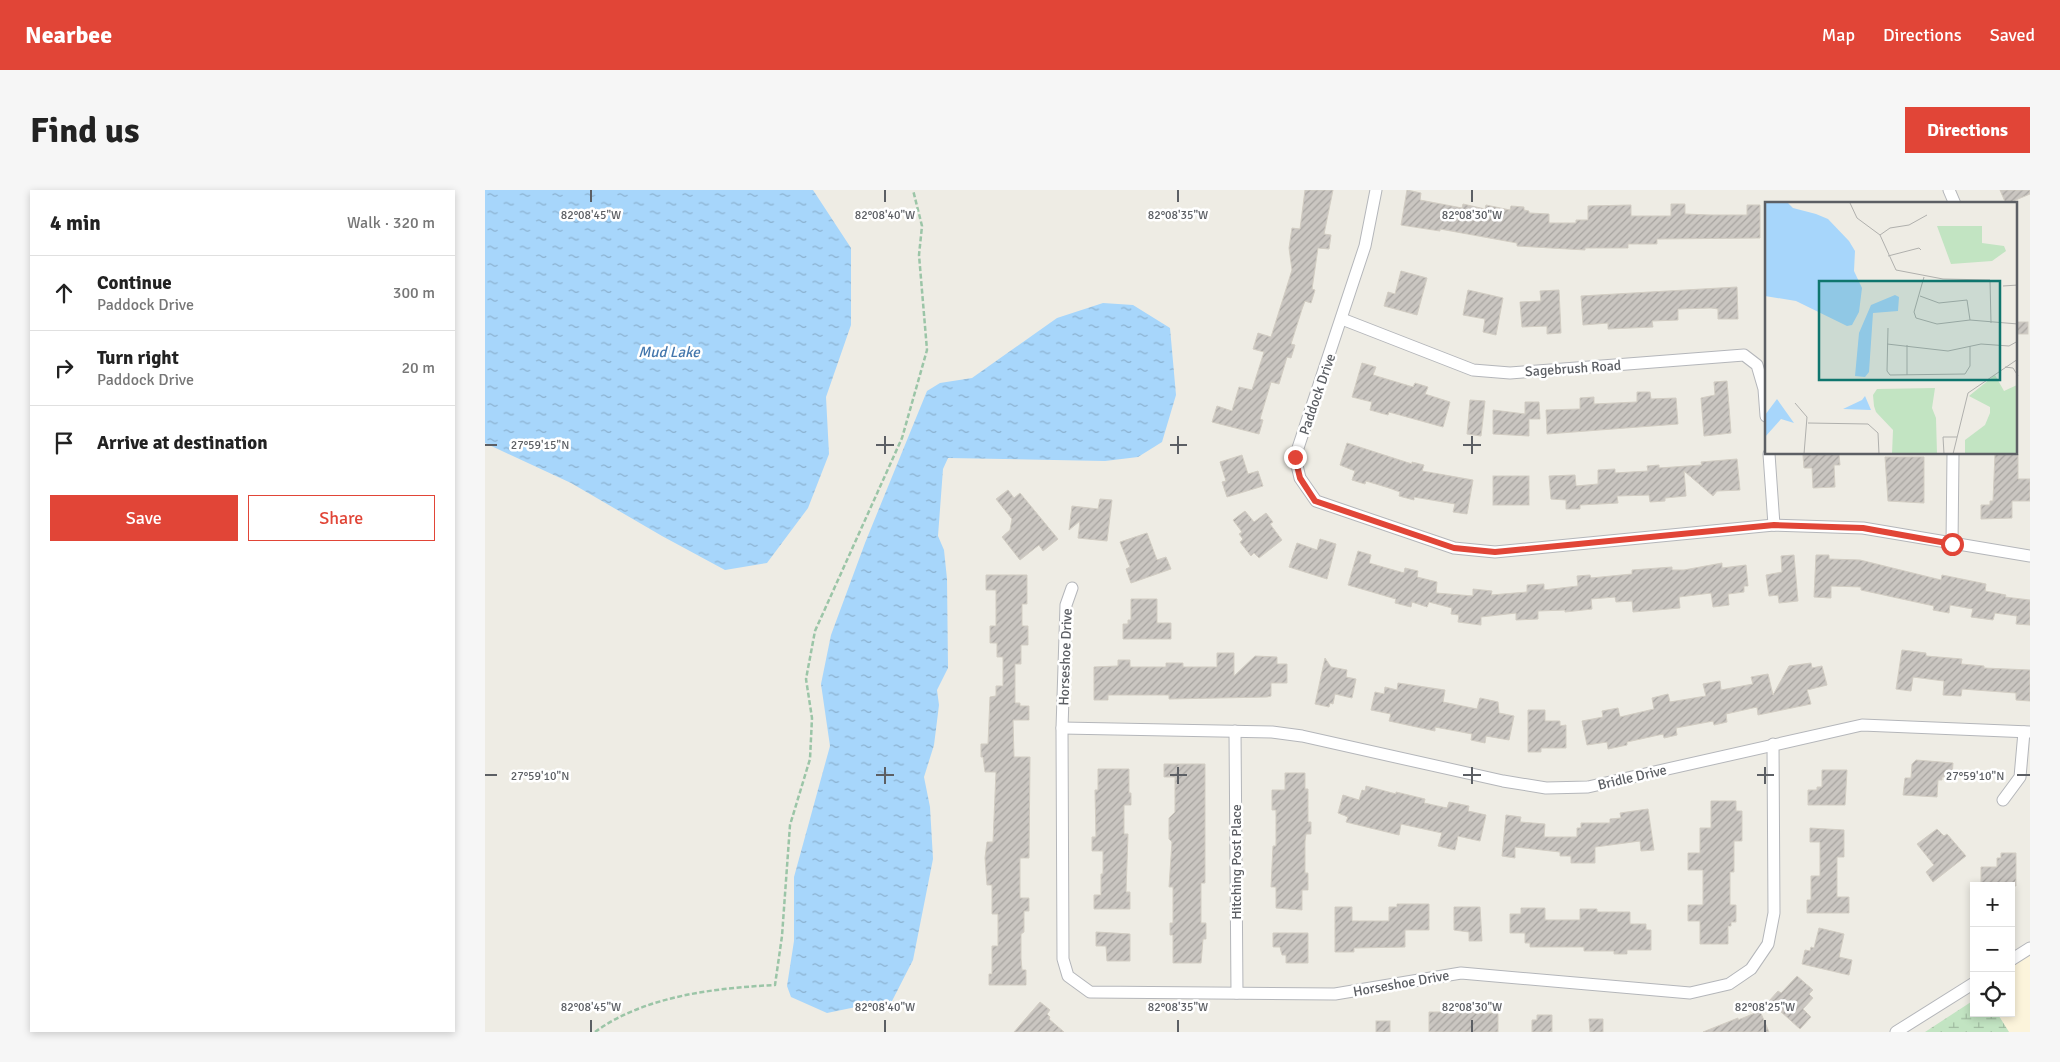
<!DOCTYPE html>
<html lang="en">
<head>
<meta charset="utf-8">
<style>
	:root { --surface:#fff; --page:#f6f6f6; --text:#222; --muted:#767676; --line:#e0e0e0; --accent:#e14537 }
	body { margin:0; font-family:Signika,sans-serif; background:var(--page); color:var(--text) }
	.controls { position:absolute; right:15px; bottom:15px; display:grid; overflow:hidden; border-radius:0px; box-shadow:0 2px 8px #0003 }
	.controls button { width:45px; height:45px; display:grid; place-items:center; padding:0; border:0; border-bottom:1px solid var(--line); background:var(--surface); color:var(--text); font:25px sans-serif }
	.stop { position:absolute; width:15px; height:15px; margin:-11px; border:4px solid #e14537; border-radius:50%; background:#fff }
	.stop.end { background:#e14537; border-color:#fff; box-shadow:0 1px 5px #0008 }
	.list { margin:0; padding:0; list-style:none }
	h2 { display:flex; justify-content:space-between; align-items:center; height:65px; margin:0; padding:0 20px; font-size:21px }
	h2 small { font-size:16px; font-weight:400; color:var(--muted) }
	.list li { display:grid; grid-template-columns:32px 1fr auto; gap:15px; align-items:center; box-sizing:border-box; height:75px; padding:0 20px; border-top:1px solid var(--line) }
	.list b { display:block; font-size:19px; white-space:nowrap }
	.list p { margin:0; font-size:16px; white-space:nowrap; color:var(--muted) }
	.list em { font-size:16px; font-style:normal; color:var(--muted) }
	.actions { display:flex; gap:10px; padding:15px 20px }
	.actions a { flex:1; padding:11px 0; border:1px solid var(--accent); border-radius:0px; text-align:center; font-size:18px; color:var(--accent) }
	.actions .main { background:var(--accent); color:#fff }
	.icon { flex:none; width:28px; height:28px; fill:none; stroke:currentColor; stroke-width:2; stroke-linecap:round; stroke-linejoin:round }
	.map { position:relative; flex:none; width:1545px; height:842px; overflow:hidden; border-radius:0px }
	header { display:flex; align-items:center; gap:30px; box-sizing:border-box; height:70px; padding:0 25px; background:var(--accent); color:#fff }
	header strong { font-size:24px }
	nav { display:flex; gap:28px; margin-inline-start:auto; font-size:18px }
	.intro { display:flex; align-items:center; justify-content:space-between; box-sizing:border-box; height:120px; padding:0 30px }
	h1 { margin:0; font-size:35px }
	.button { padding:12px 22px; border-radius:0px; background:var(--accent); color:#fff; font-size:18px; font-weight:700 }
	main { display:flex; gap:30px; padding:0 30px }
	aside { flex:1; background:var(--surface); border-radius:0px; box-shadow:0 2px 8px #0003 }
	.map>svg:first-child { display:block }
</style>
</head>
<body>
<header>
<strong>Nearbee</strong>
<nav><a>Map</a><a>Directions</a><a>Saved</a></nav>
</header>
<div class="intro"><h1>Find us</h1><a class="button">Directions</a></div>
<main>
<aside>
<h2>4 min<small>Walk · 320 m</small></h2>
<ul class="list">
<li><svg class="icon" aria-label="ahead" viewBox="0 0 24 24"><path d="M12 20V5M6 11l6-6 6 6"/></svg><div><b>Continue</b><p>Paddock Drive</p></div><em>300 m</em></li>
<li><svg class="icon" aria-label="right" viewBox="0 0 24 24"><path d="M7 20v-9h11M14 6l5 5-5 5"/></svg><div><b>Turn right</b><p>Paddock Drive</p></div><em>20 m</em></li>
<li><svg class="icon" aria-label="arrive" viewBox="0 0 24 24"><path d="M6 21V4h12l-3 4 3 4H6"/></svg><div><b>Arrive at destination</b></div></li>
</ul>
<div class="actions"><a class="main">Save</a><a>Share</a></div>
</aside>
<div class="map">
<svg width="1545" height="842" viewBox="0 0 1545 842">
	<defs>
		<pattern id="wetland-marsh" width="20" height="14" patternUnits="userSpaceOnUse" patternTransform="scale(1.25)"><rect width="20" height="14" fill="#c2e4c2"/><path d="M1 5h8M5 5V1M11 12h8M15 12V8" fill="none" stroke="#a1bca1"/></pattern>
		<pattern id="water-ripples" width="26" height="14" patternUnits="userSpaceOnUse" patternTransform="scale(1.25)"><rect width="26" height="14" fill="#a7d6fb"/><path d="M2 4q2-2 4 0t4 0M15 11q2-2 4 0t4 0" fill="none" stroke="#8bb1cf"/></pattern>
		<pattern id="building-hatch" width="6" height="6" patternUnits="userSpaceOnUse" patternTransform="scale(1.25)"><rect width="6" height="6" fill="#cac6c1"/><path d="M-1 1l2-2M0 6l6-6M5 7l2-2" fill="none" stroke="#a7a4a0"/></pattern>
	</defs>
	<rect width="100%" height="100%" fill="#eeece4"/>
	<path fill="#fcf4db" d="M1545,752V842H1524L1512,823H1526V764Z"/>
	<path fill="url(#wetland-marsh)" d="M1489,810V823H1512L1524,842H1440Z"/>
	<g fill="url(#water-ripples)">
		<path d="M0,0H328L366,58V135L341,207L344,264L323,318L282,373L240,380L177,346L86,293L0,253Z"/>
		<path d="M618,113L648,115L685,138L691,205L677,252L653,267L620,271L463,268L458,279L453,346L459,360L462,389L463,478L452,500L454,515L449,555L439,587L445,617L448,669L428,770L407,811L394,817H371L342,823L306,807L302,796L309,751V687L345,556L336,494L346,445L380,353L442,201L455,193L487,188L572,128Z"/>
	</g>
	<g fill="url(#building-hatch)" stroke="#d2cdc3">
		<path d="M820,0H848L839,44L846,45L844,59L833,58L827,99L830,100L826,113L820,111L817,119L806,154L810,155L806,168L802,167L794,194L786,192L775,229L778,230L774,244L727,232L732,216L747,221L754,197L767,200L779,162L768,159L773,143L786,147L807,80L804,58L807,38L815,39Z"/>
		<path d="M922,0L936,3L935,10L977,18L978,14L1000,19L1001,15L1025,20L1026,16L1039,17V20L1044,21V23L1064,24V33H1091V30H1103V16L1146,15V26H1186V14H1200V24L1225,25H1262V15H1275V48L1172,49V54H1143V58H1100V60L1032,56V53L955,39V41L916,35Z"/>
		<path d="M1515,0H1545V4L1521,14Z"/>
		<path d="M916,81L942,88L932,125L899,116L903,102L910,104Z"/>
		<path d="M1252,97L1253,129H1233V119L1226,118L1193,119V130L1167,131L1168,137L1123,139V133L1098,135L1096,106Z"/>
		<path d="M983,100L1018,108L1011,145L998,142L1000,129L978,125Z"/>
		<path d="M1074,100L1076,143L1062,144V136L1037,137L1035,112L1056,111L1055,101Z"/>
		<rect x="1531" y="132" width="12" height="12"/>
		<path d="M877,173L891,177L888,185L928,197L930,193L943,197L940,204L965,212L958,237L904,222L903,225L885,220L887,212L867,207Z"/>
		<path d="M1242,191L1246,243L1219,246L1216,208L1230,205L1229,192Z"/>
		<path d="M1152,202H1165L1166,209L1191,208L1193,234L1062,244L1061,220L1095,219V208L1109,207V214L1152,212Z"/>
		<path d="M985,210L1000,211L996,246L982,244Z"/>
		<path d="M1040,212H1054L1055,229H1044V246L1008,244V220L1040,224Z"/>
		<path d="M862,253L927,274V272L939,275L937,281L988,290L982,324L968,322L970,314L929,307V310L914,306L915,302L904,298L881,291L880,294L867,290L870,281L855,275Z"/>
		<path d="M1340,264H1354L1355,275H1349L1350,297L1328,298L1327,278H1319L1318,265Z"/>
		<path d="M1510,264H1533V289H1545V311H1527V328L1496,329V315H1505V311H1508Z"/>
		<path d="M757,265L763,284L773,281L778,296L742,307L737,292L741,291L735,272Z"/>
		<path d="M1400,267H1439V313L1403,311Z"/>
		<path d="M1252,269L1255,300L1232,301L1228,306L1199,281L1201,306L1180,308V311L1165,312L1164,305L1132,306L1133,313L1095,315V319H1081V310L1066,309L1064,286L1090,285L1091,296L1113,294V280L1130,279V283L1163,281L1162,276L1174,275V278L1217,275L1216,272Z"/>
		<rect x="1008" y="286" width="36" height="29"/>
		<path d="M523,300L529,308L535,303L573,349L558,361L554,355L535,370L517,347L525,340L527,329L511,309Z"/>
		<path d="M615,309L627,310L622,351L593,348L595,331L584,340L587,316L613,319Z"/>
		<path d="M760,321L769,332L781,323L788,332L785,334L797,350L774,368L769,363L766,366L755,352L758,349L754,344L757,342L748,330Z"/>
		<path d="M662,343L672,370L681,367L686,379L646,393L641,379L645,377L635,352Z"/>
		<path d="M835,349L851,354L842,389L804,377L812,353L832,360Z"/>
		<path d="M873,361L886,365L884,373L919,383L920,378L933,381L932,387L952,392L951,403L988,406V399L1007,401L1006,405L1042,402V395L1059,394V400L1093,396L1092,386L1105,385L1106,388L1147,384V380L1187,377V380H1199L1237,373V378L1261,375L1263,396H1259V402L1243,404L1244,415L1228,417L1226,403L1194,407L1195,418L1148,422L1147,411L1131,412L1130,407L1106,409L1107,419L1080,422V420L1053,421V429L1031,430V423L996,427V435L973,432L974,425L966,424L967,418L944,412L942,417L927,412L926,417L910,413L911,409L863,395Z"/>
		<path d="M1309,365L1313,411L1294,413L1293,405L1284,406L1281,385L1297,382L1296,366Z"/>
		<path d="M1331,365H1344V369L1375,370L1456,390L1457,385L1501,394L1500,401L1521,405L1520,407L1545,410V435L1531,434L1532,426L1510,423L1508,430L1486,427L1488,419L1465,415L1464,423L1448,420L1449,416L1376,400V397L1346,396V408L1329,407Z"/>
		<path d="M501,385H542V414H537V436H543V455H536V474H530V513H535V516H544V530H528L529,567H545L544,668H535V708H544V721H539V742L536,744V769L537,780H541V795H504V784H507V756H513V724H507V695H502L500,668L502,652H508L511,582H500L498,567H496V554H503L505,507L511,506V496H518V467H512V453H505V436H511V400H501Z"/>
		<path d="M646,409H672V433H686V449H638V434H643V430H646Z"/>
		<path d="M1417,460L1441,463V466L1477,469L1476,474L1499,476V478L1545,480V511L1531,510V503L1477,499L1476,506L1458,505L1459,491L1428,487L1426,501L1411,499Z"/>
		<path d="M732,463H749V486L770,466L792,467V474H802V493H786V506L782,507L684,509V505H623V510H609V477L633,476V470H645V477H681V473H698V477H732Z"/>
		<path d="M840,468L846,477L862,480L861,487L871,489L867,508L850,504L848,514L845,513L844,517L830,514Z"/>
		<path d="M1326,473L1327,478L1337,476L1342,495L1322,500L1326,514L1273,525L1272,517L1241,524L1242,532L1229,535L1228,531L1191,538L1192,545L1179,548L1178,544L1142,552V555L1123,559L1122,552L1102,555L1097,531L1118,527L1117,521L1133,518L1135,527L1169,519L1167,508L1183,504L1185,512L1221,506L1218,494L1235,491L1236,500L1268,494L1266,487L1283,484L1288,505L1304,476Z"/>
		<path d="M913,493L960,500L958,512L992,519L995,508L1013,512L1014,523L1029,526L1024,550L1001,546L1000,553L986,550L987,544L950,537V541L904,531L906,524L886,520L890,502L899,504L900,497L912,500Z"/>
		<path d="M1043,520H1060V531H1075V536L1081,535V558H1056V562H1043Z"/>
		<path d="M1431,570L1468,573L1467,587H1457V590H1453L1452,607L1418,605L1420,588H1426L1427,574Z"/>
		<path d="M679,574H720V693H716V733H721V749H718L716,773H688V745H685V733H688V697H684L687,652L684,649V628L690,622V587H679Z"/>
		<path d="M613,579H644V603H646V615H639V644H643L641,702H645V719H609V705H616V684H618V661H607V647H611L610,600H613Z"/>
		<path d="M1337,580H1362L1360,615H1323V600H1332V597H1337Z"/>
		<path d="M800,583H820V599H823V632H826V644H821L820,651V683H823V700H817V720L791,718V697H786L788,656H791V620H787V600H800Z"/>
		<path d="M881,596L911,604V602L940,609L939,613L962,618L964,612L984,616L983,621L1001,625L995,651L973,646L970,660L953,656L957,643L916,634L914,645L861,632L863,627L853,623L858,605L874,610L877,600L880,601Z"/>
		<path d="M1226,611H1251V621H1257V651H1249V682H1245V715H1251V732H1246V736H1243V754H1215V731H1203V715H1218V680H1203V663H1215V638H1226Z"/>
		<path d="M1163,619L1169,660L1156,661L1155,651L1110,657V673H1086V666H1075V662L1030,657V668L1017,666L1021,625L1036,627L1035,632L1060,634L1059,647H1092V638H1096V633H1125V629L1136,628L1135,623Z"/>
		<path d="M1325,638L1359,640V667H1352V707H1364V723H1322V710H1326V686H1335V652H1325Z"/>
		<path d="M1452,639L1459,646L1462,644L1481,666L1448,692L1441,682L1449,675L1432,654Z"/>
		<path d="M1516,663H1531V696H1496V677H1512V668H1516Z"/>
		<path d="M912,714H944V740H920V757L869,758V762H850V717H867V731H904V717H912Z"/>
		<path d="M969,717H995L997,751H984V742L969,740Z"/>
		<path d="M1036,718H1060V730H1095V719H1112V722H1145V734H1161V740H1166V760H1142V764H1129V761H1099V757H1045V753H1040V743H1025V724H1036Z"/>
		<path d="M1334,738L1359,744L1354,767L1367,770L1364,785L1317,774L1320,760L1325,761L1326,757L1329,758Z"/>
		<path d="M611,742L645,744V771H622L621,756H611Z"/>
		<path d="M788,743H823V773H801V765H797L795,757H788Z"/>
		<path d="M1312,786L1328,800L1324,804L1328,808L1318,819L1326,827L1315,839L1284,811L1293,801L1296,803Z"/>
		<path d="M555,812L565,820L562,824L565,827L564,829L579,842H529Z"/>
		<path d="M976,819H989V823H1013V842H944V822H976Z"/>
		<path d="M1275,821L1284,842H1218L1253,828V830Z"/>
		<path d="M1052,825H1067V842H1047V830H1052Z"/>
		<path d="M1104,829H1118V842H1105Z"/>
		<rect x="891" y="831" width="14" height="11"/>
	</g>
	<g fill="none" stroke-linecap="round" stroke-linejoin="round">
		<defs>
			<g id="minor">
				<path d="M891,0L880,56L810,267L815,288L831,311L969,358L1010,362L1289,335L1378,338L1545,366"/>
				<path d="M1464,0L1470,14"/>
				<path d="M857,129L988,180L1025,183L1259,165L1272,175L1279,199L1281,226"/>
				<path d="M1284,264L1289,335"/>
				<path d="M1467,354L1468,264"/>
				<path d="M587,398L581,415L577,538L578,769L583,786L605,802L850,804L976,783L1205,803L1244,794L1266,779L1283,754L1289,723L1288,554"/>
				<path d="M577,538L787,542L817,546L1018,591L1061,598L1103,597L1377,535L1545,542"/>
				<path d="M750,541L752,803"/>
				<path d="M1518,610L1535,587L1539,542"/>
				<path d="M1526,770L1545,758"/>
				<path d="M1411,842L1489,793"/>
			</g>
		</defs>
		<use href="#minor" stroke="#b4b6ba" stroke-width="13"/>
		<path stroke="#9bc5a7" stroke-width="2.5" stroke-dasharray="5 2.5" stroke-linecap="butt" d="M110,842C159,806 230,798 290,795L297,746L305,635L325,569L327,528L321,489L330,441L417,248L442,160L434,65L437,36L428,0"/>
		<use href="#minor" stroke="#fff" stroke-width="11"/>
	</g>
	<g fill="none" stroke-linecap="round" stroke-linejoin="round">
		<path stroke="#e14537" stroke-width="6" d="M810,267L815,288L830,311L969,358L1010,362L1289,335L1378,338L1467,354"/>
	</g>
	<path fill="none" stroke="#5c5f64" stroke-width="2" d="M106,0V12M400,0V12M693,0V12M987,0V12M400,246V264M693,246V264M987,246V264M0,255H12M391,255H409M685,255H702M978,255H996M400,577V594M693,577V594M987,577V594M1280,577V594M0,585H12M391,585H409M685,585H702M978,585H996M1272,585H1289M1532,585H1545M106,830V842M400,830V842M693,830V842M987,830V842M1280,830V842"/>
	<g text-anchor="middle" stroke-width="5" stroke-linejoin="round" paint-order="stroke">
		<g font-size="14" fill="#5c5f64" stroke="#fff">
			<text transform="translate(1088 178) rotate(-4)" y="5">Sagebrush Road</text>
			<text transform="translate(832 204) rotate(-71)" y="5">Paddock Drive</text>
			<text transform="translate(580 467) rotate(-88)" y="5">Horseshoe Drive</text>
			<text transform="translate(1147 587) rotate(-13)" y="5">Bridle Drive</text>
			<text transform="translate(751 672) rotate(-90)" y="5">Hitching Post Place</text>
			<text transform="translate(916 793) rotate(-10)" y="5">Horseshoe Drive</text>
		</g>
		<g font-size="15" font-style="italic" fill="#4477ad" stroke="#fff">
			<text x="184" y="167">Mud Lake</text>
		</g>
	</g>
	<g transform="translate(1280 12)">
		<rect width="252" height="252" fill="#eeece4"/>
		<path d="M172,24H217V41L239,44L241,49L227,59L186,62ZM230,173L239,189L252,183V252H200V238L220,223L225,211V205L204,194ZM170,186L167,206L171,216L172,252H127L128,228L111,210L109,204L108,193L112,187Z" fill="#c2e4c2"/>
		<path d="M0,1H23L28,6L51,12L63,17L84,39L90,49L89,69L97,86L94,110L87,123L82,124L31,99L0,94ZM130,93L134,95L133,109L108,111L104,170L100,175L90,174L94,131L106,103ZM100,194L106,208L78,207L97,198ZM12,197L29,221L16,217L0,235V213Z" fill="#a7d6fb"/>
		<path fill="none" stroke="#b0b0ad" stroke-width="1" d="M85,1L92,16L115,33L131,68L178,77L225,78L226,121M115,33L125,26L144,23L162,13M123,54L154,46L156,48M159,75L149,110L151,116L172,122L205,118L253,122M238,84L253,83M155,94L174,101L202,98L205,118M123,126L122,169L125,173L200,172L205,164V144M122,142L183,149L216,142L244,144L253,139M142,143V173M240,165L248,166L253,174M30,201L42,215L39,252M43,221L103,222L113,231L114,252M179,252L178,235H192M188,252L203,191L253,157"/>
		<path fill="#0f766e" fill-opacity="0.15" stroke="#0f766e" stroke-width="2.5" d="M54,79H235V178H54Z"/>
		<rect width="252" height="252" fill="none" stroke="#5c5f64" stroke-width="2.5"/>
	</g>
	<g font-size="12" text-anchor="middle" fill="#5c5f64" stroke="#fff" stroke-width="5" stroke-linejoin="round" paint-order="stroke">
		<text x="106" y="29">82°08'45"W</text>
		<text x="400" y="29">82°08'40"W</text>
		<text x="693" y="29">82°08'35"W</text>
		<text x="987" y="29">82°08'30"W</text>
		<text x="55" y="259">27°59'15"N</text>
		<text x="55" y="590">27°59'10"N</text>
		<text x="1490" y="590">27°59'10"N</text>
		<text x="106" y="821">82°08'45"W</text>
		<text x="400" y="821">82°08'40"W</text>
		<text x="693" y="821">82°08'35"W</text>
		<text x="987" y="821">82°08'30"W</text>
		<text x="1280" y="821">82°08'25"W</text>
	</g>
</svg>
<div class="controls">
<button>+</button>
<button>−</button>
<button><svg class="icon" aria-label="locate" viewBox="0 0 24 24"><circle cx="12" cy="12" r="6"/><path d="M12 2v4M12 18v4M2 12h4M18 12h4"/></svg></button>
</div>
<div class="stop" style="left:1467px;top:354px"></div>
<div class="stop end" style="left:810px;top:267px"></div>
</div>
</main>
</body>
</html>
